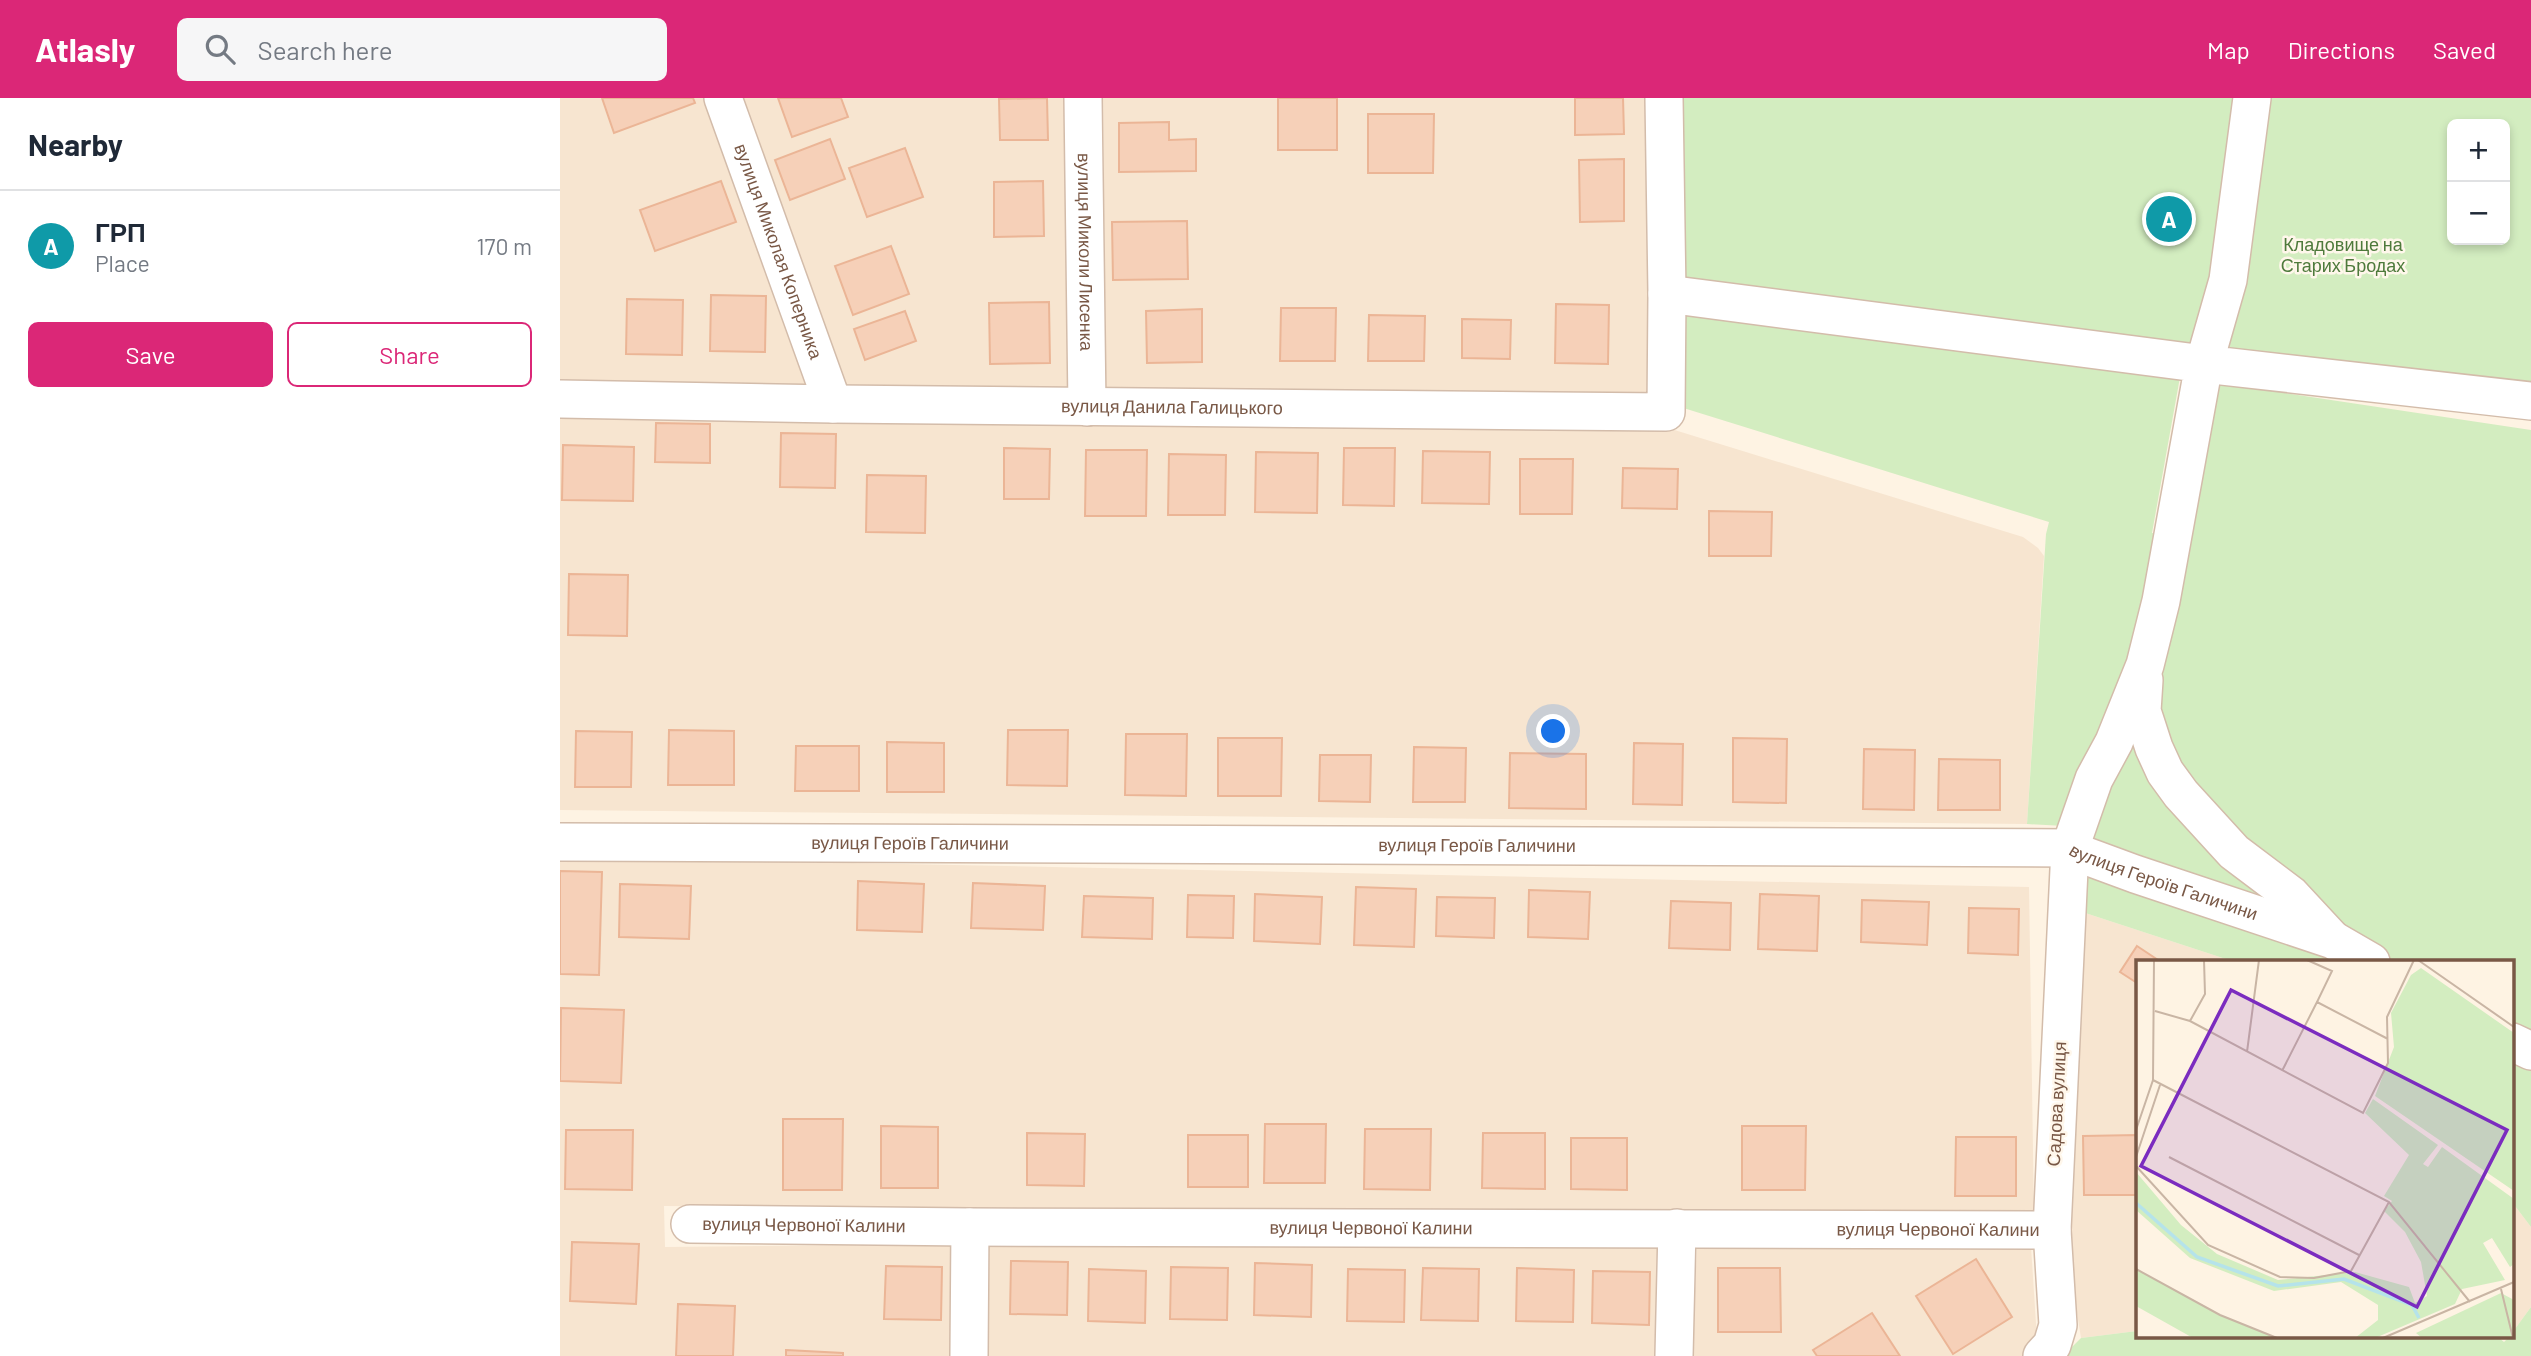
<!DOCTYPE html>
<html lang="en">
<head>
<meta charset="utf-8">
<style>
	:root { --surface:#fff; --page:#f6f6f7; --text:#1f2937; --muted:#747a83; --line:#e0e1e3; --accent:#db2777 }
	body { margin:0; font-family:Barlow,sans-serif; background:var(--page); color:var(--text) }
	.controls { position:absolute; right:21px; top:21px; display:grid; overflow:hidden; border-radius:10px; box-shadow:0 4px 10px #0003 }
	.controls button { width:63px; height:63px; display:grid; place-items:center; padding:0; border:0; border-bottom:2px solid var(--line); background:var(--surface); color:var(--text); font:35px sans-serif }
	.you { position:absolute; left:994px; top:634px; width:24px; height:24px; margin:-18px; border:5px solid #fff; border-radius:50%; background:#1a73e8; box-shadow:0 0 0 10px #1a73e833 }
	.badge { display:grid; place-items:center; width:46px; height:46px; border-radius:50%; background:var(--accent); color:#fff; font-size:23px; font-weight:700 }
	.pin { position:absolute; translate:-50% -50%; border:4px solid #fff; box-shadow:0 2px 7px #0006 }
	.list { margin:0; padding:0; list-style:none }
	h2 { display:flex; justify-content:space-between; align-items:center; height:91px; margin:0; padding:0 28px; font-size:30px }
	h2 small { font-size:23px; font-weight:400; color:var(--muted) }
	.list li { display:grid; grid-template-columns:46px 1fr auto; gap:21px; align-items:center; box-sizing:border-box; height:112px; padding:0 28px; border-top:2px solid var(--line) }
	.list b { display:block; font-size:26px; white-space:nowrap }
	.list p { margin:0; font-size:23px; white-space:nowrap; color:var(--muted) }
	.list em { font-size:23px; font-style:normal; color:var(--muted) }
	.actions { display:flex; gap:14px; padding:21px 28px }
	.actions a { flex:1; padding:16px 0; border:2px solid var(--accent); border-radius:10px; text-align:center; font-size:24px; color:var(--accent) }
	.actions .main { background:var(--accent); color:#fff }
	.icon { flex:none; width:38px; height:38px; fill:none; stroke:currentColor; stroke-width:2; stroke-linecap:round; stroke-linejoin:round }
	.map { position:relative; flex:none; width:1971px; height:1258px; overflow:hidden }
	header { display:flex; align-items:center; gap:42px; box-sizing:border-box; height:98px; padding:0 35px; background:var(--accent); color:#fff }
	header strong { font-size:33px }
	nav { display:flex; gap:38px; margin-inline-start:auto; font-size:24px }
	.search { width:490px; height:63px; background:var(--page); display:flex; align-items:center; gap:18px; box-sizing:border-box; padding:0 24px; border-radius:10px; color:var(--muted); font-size:26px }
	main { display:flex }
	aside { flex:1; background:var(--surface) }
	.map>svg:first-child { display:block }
</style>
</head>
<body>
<header>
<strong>Atlasly</strong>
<div class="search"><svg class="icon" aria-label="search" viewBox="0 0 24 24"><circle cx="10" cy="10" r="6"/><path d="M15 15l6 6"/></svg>Search here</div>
<nav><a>Map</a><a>Directions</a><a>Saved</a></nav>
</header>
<main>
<aside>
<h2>Nearby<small></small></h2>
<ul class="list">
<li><span class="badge" style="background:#0f9aa8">A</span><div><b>ГРП</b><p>Place</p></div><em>170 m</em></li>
</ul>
<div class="actions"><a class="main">Save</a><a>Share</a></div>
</aside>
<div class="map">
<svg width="1971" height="1258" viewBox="0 0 1971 1258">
	<rect width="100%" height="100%" fill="#fef3e3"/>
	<g fill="#f7e5d0">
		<path d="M0,0H149L254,289L0,283Z"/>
		<path d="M179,0H506L514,295L287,293Z"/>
		<path d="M543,0H1087L1094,298L546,295Z"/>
		<path d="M0,314L1095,326L1463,439L1478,450L1484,458L1467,726L0,712Z"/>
		<path d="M0,759L1469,789L1474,1119L104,1108L105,1149L400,1146L398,1258H0Z"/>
		<path d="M1510,810L1675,864H1577V1233L1521,1240L1503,1127Z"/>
		<path d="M1952,1104L1971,1129V1209L1952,1235Z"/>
		<path d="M428,1143L1106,1148L1103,1258H424Z"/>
		<path d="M1137,1147L1471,1148L1477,1241L1464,1258H1132Z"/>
	</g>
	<g fill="#d3edc0" fill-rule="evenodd">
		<path d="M1116,0H1971V293L1124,182ZM1892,26H1945V142H1892Z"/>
		<path d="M1122,208L1620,279L1592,435H1628L1652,284L1971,332V1129L1952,1104V864H1675L1510,810L1523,729L1467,726L1486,436L1489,424L1117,308Z"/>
		<path d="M1971,1209V1258H1503L1521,1240L1577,1233V1239H1938L1944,1244L1949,1239H1952V1235Z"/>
	</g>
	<g fill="#f6d0b8" stroke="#ebb596" stroke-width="2">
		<path d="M42,0H133L135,5L54,35Z"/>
		<path d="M218,0H281L288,19L232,39Z"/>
		<path d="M487,0L488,42H440L439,1Z"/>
		<rect x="718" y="0" width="59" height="52"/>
		<path d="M1015,0H1063L1064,36L1015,37Z"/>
		<path d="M808,16H874L873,75H808Z"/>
		<path d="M609,24V42L636,41V73L559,74V25Z"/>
		<path d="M270,41L285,81L230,102L215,62Z"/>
		<path d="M345,50L363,99L307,119L289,70Z"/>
		<path d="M1064,61V123L1020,124L1019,62Z"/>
		<path d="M161,83L176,124L95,153L80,112Z"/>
		<path d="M483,83L484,138L434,139V84Z"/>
		<path d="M1600,97L1623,100L1618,144L1595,142Z"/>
		<path d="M627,123L628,181L553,182L552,124Z"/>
		<path d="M331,148L349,196L293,217L275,168Z"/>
		<path d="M151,197L206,198L205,254L150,253Z"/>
		<path d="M67,201L123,202L122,257L66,256Z"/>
		<path d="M489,204L490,265L430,266L429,205Z"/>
		<path d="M996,206L1049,207L1048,266L995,265Z"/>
		<path d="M721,210H776L775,263H720Z"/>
		<path d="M642,211V264L587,265L586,213Z"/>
		<path d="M345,213L356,243L305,262L294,231Z"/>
		<path d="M809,217L865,218L864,263H808Z"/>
		<path d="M902,221L951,222L950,261L902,260Z"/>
		<path d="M96,325L150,326V365L95,364Z"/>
		<path d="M221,335L276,336L275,390L220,389Z"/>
		<path d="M3,347L74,349L73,403L2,402Z"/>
		<path d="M444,350L490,351L489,401H444Z"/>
		<path d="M784,350H835L834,408L783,407Z"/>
		<path d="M526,352H587L586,418H525Z"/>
		<path d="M863,353L930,354L929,406L862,405Z"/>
		<path d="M696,354L758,355L757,415L695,414Z"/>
		<path d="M609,356L666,357L665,417H608Z"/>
		<path d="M960,361H1013L1012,416H960Z"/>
		<path d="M1063,370L1118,371L1117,411L1062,410Z"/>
		<path d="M307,377L366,378L365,435L306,434Z"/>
		<path d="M1149,413L1212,414L1211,458H1149Z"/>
		<path d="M9,476L68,477L67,538L8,537Z"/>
		<path d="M109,632L174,633V687H108Z"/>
		<path d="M448,632H508L507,688L447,687Z"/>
		<path d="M16,633L72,634L71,689H15Z"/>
		<path d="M566,636H627L626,698L565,697Z"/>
		<path d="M658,640H722L721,698H658Z"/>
		<path d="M1173,640L1227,641L1226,705L1173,704Z"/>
		<path d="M327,644L384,645V694H327Z"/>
		<path d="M1074,645L1123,646L1122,707L1073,706Z"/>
		<path d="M236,648H299V693H235Z"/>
		<path d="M854,649L906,650L905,704H853Z"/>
		<path d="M1304,651L1355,652L1354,712L1303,711Z"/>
		<path d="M950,655L1026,656V711L949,710Z"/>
		<path d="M760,657H811L810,704L759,703Z"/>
		<path d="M1379,661L1440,662V712H1378Z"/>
		<path d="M0,773L42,774L39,877L0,876Z"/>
		<path d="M298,783L364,786L362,834L297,832Z"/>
		<path d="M413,785L485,788L483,832L411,830Z"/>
		<path d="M60,786L131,788L129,841L59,839Z"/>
		<path d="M796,789L856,791L854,849L794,847Z"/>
		<path d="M969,792L1030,794L1028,841L968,839Z"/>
		<path d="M695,796L762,799L760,846L694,843Z"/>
		<path d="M1200,796L1259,798L1257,853L1198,851Z"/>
		<path d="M628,797L674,798L673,840L627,839Z"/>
		<path d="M524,798L593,800L592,841L522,839Z"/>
		<path d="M877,799L935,800L934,840L876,838Z"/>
		<path d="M1302,802L1369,804L1367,847L1301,844Z"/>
		<path d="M1111,803L1171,805L1170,852L1109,850Z"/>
		<path d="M1409,810L1459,811L1458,857L1408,855Z"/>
		<path d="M1577,848L1601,864H1577V885L1560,874Z"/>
		<path d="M1,910L64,912L61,985L0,983Z"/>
		<path d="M223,1021H283L282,1092H223Z"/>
		<path d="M705,1026H766L765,1085H704Z"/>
		<path d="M321,1028L378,1029V1090H321Z"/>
		<path d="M1182,1028H1246L1245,1092H1182Z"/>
		<path d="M805,1031H871L870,1092L804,1091Z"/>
		<path d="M6,1032H73L72,1092L5,1091Z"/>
		<path d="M467,1035L525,1036L524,1088L467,1087Z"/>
		<path d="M923,1035H985V1091L922,1090Z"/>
		<rect x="628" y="1037" width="60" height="52"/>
		<path d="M1577,1037V1097H1524L1523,1038Z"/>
		<path d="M1396,1039H1456V1098H1395Z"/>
		<path d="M1011,1040H1067V1092L1011,1091Z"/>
		<path d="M12,1144L79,1146L76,1206L10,1203Z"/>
		<path d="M1416,1161L1452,1219L1393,1256L1356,1198Z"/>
		<path d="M451,1163L508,1164L507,1217L450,1216Z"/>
		<path d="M695,1165L752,1167L751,1219L694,1217Z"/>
		<path d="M326,1168L382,1169L381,1222L324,1221Z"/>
		<path d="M611,1169L668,1170L667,1222L610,1221Z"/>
		<path d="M863,1170L919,1171L918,1223L861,1222Z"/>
		<path d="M957,1170L1014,1172L1013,1224L956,1223Z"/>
		<path d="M1158,1170H1220L1221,1234H1158Z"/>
		<path d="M529,1171L586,1173L585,1225L528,1223Z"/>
		<path d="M788,1171L845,1172L844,1224L787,1223Z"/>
		<path d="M1033,1173L1090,1174L1089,1227L1032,1225Z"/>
		<path d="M118,1206L175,1208L173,1258H116Z"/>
		<path d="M1312,1215L1340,1258H1257L1253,1252Z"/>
		<path d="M226,1252L283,1255V1258H226Z"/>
	</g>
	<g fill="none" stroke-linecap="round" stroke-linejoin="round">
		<defs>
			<g id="minor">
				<path id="s1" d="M163,0L273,306"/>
				<path id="s2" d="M523,0L527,309"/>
				<path d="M1692,0L1668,182L1644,266L1971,303"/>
				<path d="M1107,196L1644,266L1601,503L1585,567L1554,644L1534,681L1510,750L1492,1132L1498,1227L1492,1247L1482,1258"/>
				<path id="s3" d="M0,301L273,306L1106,314L1107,196L1104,0"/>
				<path d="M1584,582L1582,613L1594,650L1605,674L1621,696L1674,754L1731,797L1770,839"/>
				<path id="s4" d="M0,744L1510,750L1518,755L1575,776L1773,842L1811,864"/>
				<path d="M1952,944L1971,953"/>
				<path id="s5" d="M130,1126L410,1129L1492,1132"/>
				<path d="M409,1258L410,1129"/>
				<path d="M1114,1258L1117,1130"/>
			</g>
		</defs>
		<use href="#minor" stroke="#d3bcaa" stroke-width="40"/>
		<use href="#minor" stroke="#fff" stroke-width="37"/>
	</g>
	<g text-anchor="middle" stroke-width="5" stroke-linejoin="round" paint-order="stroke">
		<g font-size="18" fill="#4e7a3b" stroke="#fff7eb">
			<text x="1783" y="153">Кладовище на<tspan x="1783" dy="21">Старих Бродах</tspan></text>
		</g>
		<g font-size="18" fill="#795846" stroke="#fff7eb">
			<text dy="6" stroke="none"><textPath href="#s1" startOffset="163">вулиця Миколая Коперника</textPath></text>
			<text dy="6" stroke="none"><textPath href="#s2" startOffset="154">вулиця Миколи Лисенка</textPath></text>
			<text dy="6" stroke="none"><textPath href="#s3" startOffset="612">вулиця Данила Галицького</textPath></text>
			<text dy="6" stroke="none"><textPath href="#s4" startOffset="350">вулиця Героїв Галичини</textPath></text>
			<text dy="6" stroke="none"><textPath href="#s4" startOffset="917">вулиця Героїв Галичини</textPath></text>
			<text dy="6" stroke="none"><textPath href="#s4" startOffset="1610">вулиця Героїв Галичини</textPath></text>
			<text transform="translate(1497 1006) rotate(-87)" y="6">Садова вулиця</text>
			<text dy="6" stroke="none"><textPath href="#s5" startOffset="114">вулиця Червоної Калини</textPath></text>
			<text dy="6" stroke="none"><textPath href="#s5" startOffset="681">вулиця Червоної Калини</textPath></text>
			<text dy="6" stroke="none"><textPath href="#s5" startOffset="1248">вулиця Червоної Калини</textPath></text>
		</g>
	</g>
	<g transform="translate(1576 862)">
		<rect width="378" height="378" fill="#fef3e3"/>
		<path d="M285,8L378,73V231L239,136L258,87L255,53L275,15ZM237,139L302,185L287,204L292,207L306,187L378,239V304L374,307L356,278L347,283L369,320L326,329L319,344L239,378H219L242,360V345L205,322L138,331L54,298L0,250V212L45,265L81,294L142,320L219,312L273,327L279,343L291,336L285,302L269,272L248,251L256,241L248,236L273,195L229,153ZM0,309L84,355L141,378H57L0,346ZM365,333L378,340V378H286L280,373Z" fill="#d3edc0"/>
		<path fill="none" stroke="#b5e3ea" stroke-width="3.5" d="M0,243L61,297L142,326L208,319L276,345L283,358"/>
		<path fill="none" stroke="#c9b5a4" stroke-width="2" d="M171,0L196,11L181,42L252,79M282,0L378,67M19,51L54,61L227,153L252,103L251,57L278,0M54,61L69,34L68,0M111,92L123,0M146,111L181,42M17,120L253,242L334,342M0,170L17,120L18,0M0,197L24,125M33,197L223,295M0,206L72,285L144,317L178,318L215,311L253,242M0,309L84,355L141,378M365,329L377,378M247,378L378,322"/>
		<path fill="#7b2cbf" fill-opacity="0.15" stroke="#7b2cbf" stroke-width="3.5" d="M95,30L371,170L281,347L5,206Z"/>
		<rect width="378" height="378" fill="none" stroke="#795846" stroke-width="3.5"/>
	</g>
</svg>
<div class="controls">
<button>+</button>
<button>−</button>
</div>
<div class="you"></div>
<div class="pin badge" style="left:1609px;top:121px;background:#0f9aa8">A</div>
</div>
</main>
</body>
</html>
